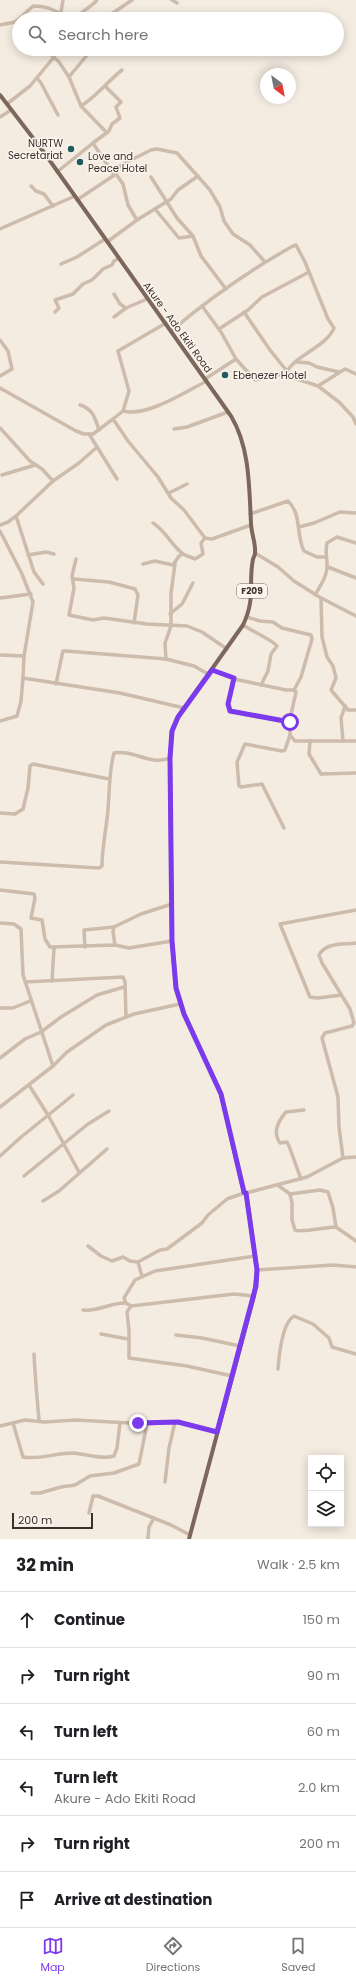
<!DOCTYPE html>
<html lang="en">
<head>
<meta charset="utf-8">
<style>
	:root { --surface:#fff; --page:#f6f6f6; --text:#202124; --muted:#757577; --line:#e0e0e0; --accent:#7c3aed }
	body { margin:0; font-family:Poppins,sans-serif; background:var(--page); color:var(--text) }
	.controls { position:absolute; right:12px; bottom:12px; display:grid; overflow:hidden; border-radius:0px; box-shadow:0 2px 10px #0003 }
	.controls button { width:36px; height:36px; display:grid; place-items:center; padding:0; border:0; border-bottom:1px solid var(--line); background:var(--surface); color:var(--text); font:20px sans-serif }
	.compass { position:absolute; left:260px; top:68px; width:36px; height:36px; border-radius:50%; background:var(--surface); box-shadow:0 2px 10px #0003; rotate:148deg }
	.scale { position:absolute; left:12px; bottom:10px; width:81px; box-sizing:border-box; padding-left:4px; border:2px solid #3b302b; border-top:0; font-size:11px; line-height:14px; white-space:nowrap; color:#3b302b; -webkit-text-stroke:3px #fbf5ee; paint-order:stroke }
	.stop { position:absolute; width:12px; height:12px; margin:-9px; border:3px solid #7c3aed; border-radius:50%; background:#fff }
	.stop.end { background:#7c3aed; border-color:#fff; box-shadow:0 1px 4px #0008 }
	.list { margin:0; padding:0; list-style:none }
	h2 { display:flex; justify-content:space-between; align-items:center; height:52px; margin:0; padding:0 16px; font-size:17px }
	h2 small { font-size:13px; font-weight:400; color:var(--muted) }
	.list li { display:grid; grid-template-columns:26px 1fr auto; gap:12px; align-items:center; box-sizing:border-box; height:56px; padding:0 16px; border-top:1px solid var(--line) }
	.list b { display:block; font-size:15px; white-space:nowrap }
	.list p { margin:0; font-size:13px; white-space:nowrap; color:var(--muted) }
	.list em { font-size:13px; font-style:normal; color:var(--muted) }
	.icon { flex:none; width:22px; height:22px; fill:none; stroke:currentColor; stroke-width:2; stroke-linecap:round; stroke-linejoin:round }
	.map { position:relative; flex:none; width:356px; height:1539px; overflow:hidden }
	.search { position:absolute; background:var(--surface); box-shadow:0 2px 10px #0003; left:12px; right:12px; top:12px; height:44px; display:flex; align-items:center; gap:10px; box-sizing:border-box; padding:0 14px; border-radius:22px; color:var(--muted); font-size:15px }
	.sheet { height:388px; background:var(--surface) }
	nav { display:flex; justify-content:space-around; align-items:center; box-sizing:border-box; height:56px; border-top:1px solid var(--line); background:var(--surface); font-size:11px; color:var(--muted) }
	nav a { display:grid; justify-items:center; gap:2px }
	nav .on { color:var(--accent) }
	.map>svg:first-child { display:block }
</style>
</head>
<body>
<div class="map">
<svg width="356" height="1539" viewBox="0 0 356 1539">
	<rect width="100%" height="100%" fill="#f4ebe1"/>
	<g fill="none" stroke-linecap="round" stroke-linejoin="round">
		<g stroke="#cdbbac" stroke-width="3.5">
			<path d="M172,0L177,3"/>
			<path d="M61,12L63,0"/>
			<path d="M19,19L33,6C54,6 57,14 73,19"/>
			<path d="M77,19C81,10 91,8 97,0"/>
			<path d="M104,19L132,0"/>
			<path d="M0,25L15,22L19,19"/>
			<path d="M45,49L59,62L69,77L92,49"/>
			<path d="M69,77L81,106L107,133"/>
			<path d="M37,78L41,83L58,115"/>
			<path d="M7,104L30,86L54,57"/>
			<path d="M81,106C97,96 108,81 122,70"/>
			<path d="M0,117L11,110"/>
			<path d="M93,143L109,131L112,124L120,118L116,107L121,102L105,86"/>
			<path d="M57,172L93,143L114,175"/>
			<path d="M116,174L123,184L128,205L137,220"/>
			<path d="M151,177L177,218L193,236L201,256L226,289"/>
			<path d="M31,186L36,191L44,194L53,206"/>
			<path d="M77,200L116,174L118,168L125,163L151,150L157,149L177,153L210,190L220,207L224,221L233,234L250,245L265,262"/>
			<path d="M155,209L179,238L193,236"/>
			<path d="M0,229L75,196"/>
			<path d="M107,242L137,220L171,199L178,190L198,176"/>
			<path d="M61,264L77,257L105,239"/>
			<path d="M114,294L120,304L126,308"/>
			<path d="M202,306L221,332L236,359"/>
			<path d="M55,312L59,308L55,300L73,294L83,284L92,280L103,269L112,265L114,261L119,258"/>
			<path d="M244,312L270,350L286,370"/>
			<path d="M114,317L126,308L147,299"/>
			<path d="M219,329L248,310L262,297L309,272"/>
			<path d="M171,331C209,299 250,270 293,246L296,245L305,262L328,319L334,328C327,347 289,358 286,375"/>
			<path d="M0,340L8,351L12,369L0,376"/>
			<path d="M297,362L309,363L317,367L339,372"/>
			<path d="M205,379L236,359L255,380L282,374L318,386L339,402L353,417L356,424"/>
			<path d="M318,386L345,369L356,374"/>
			<path d="M0,388L76,431L84,434H93L113,419L123,411L129,391L118,351L166,323"/>
			<path d="M80,405C93,409 95,418 99,430"/>
			<path d="M123,411C148,417 184,392 207,381"/>
			<path d="M113,419L128,441L158,477L171,498L184,510L205,538L212,539L251,525"/>
			<path d="M0,428L30,461L42,469L53,481"/>
			<path d="M174,429L187,427L228,412"/>
			<path d="M89,434L117,479"/>
			<path d="M2,475L35,465"/>
			<path d="M169,493L187,484"/>
			<path d="M250,514L288,501C302,514 296,536 304,551L317,557H325"/>
			<path d="M16,516L34,572L43,584"/>
			<path d="M153,523C166,531 171,545 183,554C186,556 191,557 195,559L203,554L201,543L205,538"/>
			<path d="M0,525L8,522L16,516L53,481L79,463L97,447"/>
			<path d="M299,527L314,523L340,512L356,513"/>
			<path d="M0,531L22,574L33,602L24,656L23,678L120,693L184,708"/>
			<path d="M255,553L278,567L294,581L321,598L356,616"/>
			<path d="M28,555L46,552L54,554"/>
			<path d="M76,559L72,576L74,588L69,615L93,620L104,618L147,624L187,626L202,632L227,649"/>
			<path d="M143,564L155,561L173,565L179,556L183,554"/>
			<path d="M328,567L356,578"/>
			<path d="M74,579L109,582L135,589L138,595L134,623"/>
			<path d="M315,595C320,586 328,575 327,565C327,557 325,552 327,543L337,537L356,543"/>
			<path d="M0,598L31,594"/>
			<path d="M321,598L322,637L327,657L333,666L336,678L331,690L348,710H356"/>
			<path d="M170,614L182,604L193,583"/>
			<path d="M247,617L260,621L273,622L282,628L311,635L312,639L301,677L294,690L296,692L290,719V735L285,750L282,751L245,744L237,762L239,786L241,787L262,784L284,828"/>
			<path d="M243,625C250,630 274,641 277,646L271,654L268,671L261,685"/>
			<path d="M0,655L24,656"/>
			<path d="M166,659L165,643L171,626V593L175,564"/>
			<path d="M212,670L234,679L286,690H294"/>
			<path d="M234,679L228,704L230,711L252,716L290,721"/>
			<path d="M56,684L62,655L63,651H66L166,659L194,666L208,674"/>
			<path d="M0,721L17,716L21,701L23,678"/>
			<path d="M290,735L295,741H356"/>
			<path d="M310,741L309,754L321,774L356,773"/>
			<path d="M343,741L341,718L345,706"/>
			<path d="M0,813L15,814L23,809L28,788L30,766L33,764L109,779"/>
			<path d="M0,862L99,868L102,866C102,850 105,835 107,819C110,797 108,775 114,753C133,749 150,766 170,758"/>
			<path d="M0,890L34,894L35,898L31,918L42,920L45,939L50,947L115,945L129,948L172,941"/>
			<path d="M0,923L14,924L21,929L23,975L53,1066"/>
			<path d="M115,945L113,932L114,927L141,914L172,904"/>
			<path d="M85,947L84,930L114,927"/>
			<path d="M52,981L54,948"/>
			<path d="M25,982L123,977L125,982L126,1017"/>
			<path d="M341,995L318,998L310,997L280,924L356,910"/>
			<path d="M0,1008H13L30,1001"/>
			<path d="M0,1058L25,1039L41,1032L61,1017L97,995L124,987"/>
			<path d="M29,1085L48,1115L79,1172"/>
			<path d="M0,1107L53,1066L67,1052L106,1025L134,1014L180,1004"/>
			<path d="M0,1156L20,1138L73,1095"/>
			<path d="M343,1158L339,1127L338,1097L322,1038L325,1033L352,1026L354,1023L350,1009L322,963L319,955C326,942 343,945 356,943"/>
			<path d="M24,1176L88,1124L109,1111"/>
			<path d="M301,1179L289,1146L287,1142L280,1143C272,1132 279,1120 286,1112L304,1110"/>
			<path d="M279,1186L290,1194L292,1203V1220L295,1230C301,1233 326,1227 336,1227"/>
			<path d="M246,1193L307,1177L343,1158L356,1157"/>
			<path d="M290,1194L320,1190L328,1192L333,1208L336,1227L356,1241"/>
			<path d="M43,1201L59,1191L107,1149"/>
			<path d="M88,1246L101,1256L112,1261L123,1257L130,1261L138,1262L142,1276"/>
			<path d="M138,1262L160,1250L167,1249L202,1223L208,1215L227,1199L244,1193"/>
			<path d="M257,1270L333,1265L356,1267"/>
			<path d="M254,1296L234,1294L131,1306L126,1303L124,1298L135,1280L155,1271L255,1256"/>
			<path d="M131,1306L127,1312L129,1330V1358L187,1366L232,1376"/>
			<path d="M83,1310C98,1312 112,1302 126,1303"/>
			<path d="M101,1334L128,1339"/>
			<path d="M176,1335L202,1338L240,1346"/>
			<path d="M34,1354C35,1376 37,1398 39,1420"/>
			<path d="M278,1369C279,1356 282,1323 294,1316L313,1324L329,1338L332,1347L356,1354"/>
			<path d="M13,1423L23,1457C37,1460 57,1453 73,1453C86,1454 102,1460 114,1456L117,1448L120,1423"/>
			<path d="M0,1426L25,1420L44,1422L76,1420L147,1424L178,1422L217,1432"/>
			<path d="M165,1482L169,1448L175,1422"/>
			<path d="M32,1493H40L61,1487L75,1485L90,1476L114,1473L139,1464L147,1424"/>
			<path d="M89,1513L93,1496H98L171,1525L190,1535"/>
			<path d="M148,1539L149,1527L154,1518"/>
		</g>
		<path stroke="#7d675c" stroke-width="4" d="M0,95L43,151L231,416C250,448 249,486 251,523C251,533 256,543 255,553C255,555 254,557 253,559C248,584 256,598 243,625L178,717L172,731L170,758L172,941L176,988L184,1014L221,1094L244,1193H246L257,1270L254,1296L189,1539"/>
	</g>
	<g fill="none" stroke-linecap="round" stroke-linejoin="round">
		<path stroke="#7c3aed" stroke-width="5" d="M138,1423L178,1422L217,1432L256,1286L257,1270L246,1193L244,1192L221,1094L184,1014L176,988L172,941L170,758L172,731L178,717L212,670L234,678L228,704L230,711L290,722"/>
	</g>
	<g fill="#1f5a5e" stroke="#fbf5ee" stroke-width="1.5">
		<circle cx="71" cy="149" r="4"/>
		<circle cx="80" cy="162" r="4"/>
		<circle cx="225" cy="375" r="4"/>
	</g>
	<g text-anchor="middle" stroke-width="3" stroke-linejoin="round" paint-order="stroke">
		<rect fill="#fbf5ee" stroke="#756b66" stroke-width="1" x="237" y="584" width="30" height="14" rx="3"/>
		<g font-size="9" font-weight="bold" fill="#3b302b">
			<text x="252" y="594">F209</text>
		</g>
		<g font-size="10" fill="#3b302b" stroke="#fbf5ee" text-anchor="start">
			<text x="63" y="147" text-anchor="end">NURTW<tspan x="63" dy="12">Secretariat</tspan></text>
			<text x="88" y="160">Love and<tspan x="88" dy="12">Peace Hotel</tspan></text>
			<text x="233" y="379">Ebenezer Hotel</text>
		</g>
		<g font-size="10" fill="#3b302b" stroke="#fbf5ee">
			<text transform="translate(178 327) rotate(54)" y="4">Akure - Ado Ekiti Road</text>
		</g>
	</g>
</svg>
<div class="controls">
<button><svg class="icon" aria-label="locate" viewBox="0 0 24 24"><circle cx="12" cy="12" r="6"/><path d="M12 2v4M12 18v4M2 12h4M18 12h4"/></svg></button>
<button><svg class="icon" aria-label="layers" viewBox="0 0 24 24"><path d="M12 4l9 5-9 5-9-5zM3 14l9 5 9-5"/></svg></button>
</div>
<svg class="compass" viewBox="-18 -18 36 36"><path d="M0-13l5 13h-10z" fill="#e53935"/><path d="M0 13l5-13h-10z" fill="#757577"/></svg>
<div class="scale">200 m</div>
<div class="stop" style="left:290px;top:722px"></div>
<div class="stop end" style="left:138px;top:1423px"></div>
<div class="search"><svg class="icon" aria-label="search" viewBox="0 0 24 24"><circle cx="10" cy="10" r="6"/><path d="M15 15l6 6"/></svg>Search here</div>
</div>
<section class="sheet">
<h2>32 min<small>Walk · 2.5 km</small></h2>
<ul class="list">
<li><svg class="icon" aria-label="ahead" viewBox="0 0 24 24"><path d="M12 20V5M6 11l6-6 6 6"/></svg><div><b>Continue</b></div><em>150 m</em></li>
<li><svg class="icon" aria-label="right" viewBox="0 0 24 24"><path d="M7 20v-9h11M14 6l5 5-5 5"/></svg><div><b>Turn right</b></div><em>90 m</em></li>
<li><svg class="icon" aria-label="left" viewBox="0 0 24 24"><path d="M17 20v-9H6M10 6l-5 5 5 5"/></svg><div><b>Turn left</b></div><em>60 m</em></li>
<li><svg class="icon" aria-label="left" viewBox="0 0 24 24"><path d="M17 20v-9H6M10 6l-5 5 5 5"/></svg><div><b>Turn left</b><p>Akure - Ado Ekiti Road</p></div><em>2.0 km</em></li>
<li><svg class="icon" aria-label="right" viewBox="0 0 24 24"><path d="M7 20v-9h11M14 6l5 5-5 5"/></svg><div><b>Turn right</b></div><em>200 m</em></li>
<li><svg class="icon" aria-label="arrive" viewBox="0 0 24 24"><path d="M6 21V4h12l-3 4 3 4H6"/></svg><div><b>Arrive at destination</b></div></li>
</ul>
</section>
<nav>
<a class="on"><svg class="icon" aria-label="map" viewBox="0 0 24 24"><path d="M3 6l6-2 6 2 6-2v14l-6 2-6-2-6 2zM9 4v14M15 6v14"/></svg>Map</a>
<a><svg class="icon" aria-label="directions" viewBox="0 0 24 24"><path d="M12 3l9 9-9 9-9-9zM9 14v-3h6M13 9l2 2-2 2"/></svg>Directions</a>
<a><svg class="icon" aria-label="saved" viewBox="0 0 24 24"><path d="M7 4h10v16l-5-4-5 4z"/></svg>Saved</a>
</nav>
</body>
</html>
